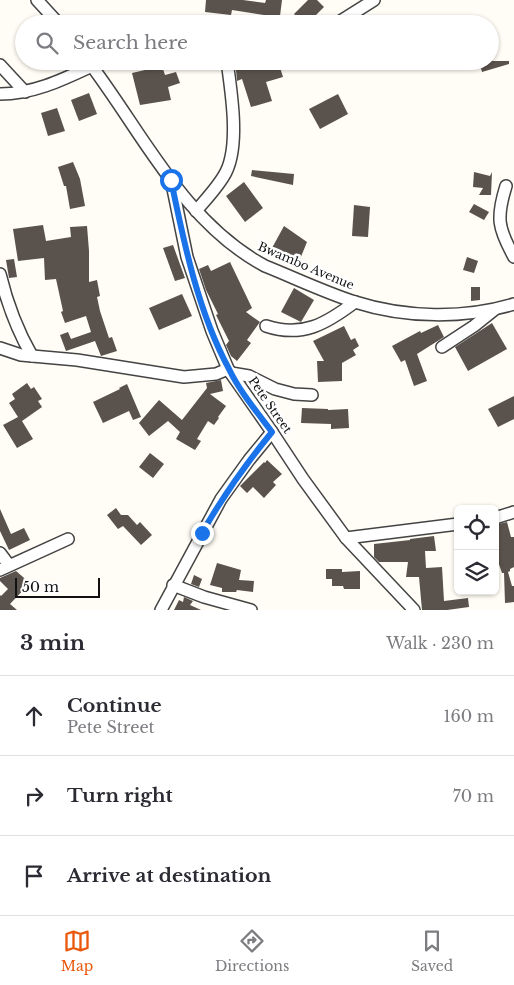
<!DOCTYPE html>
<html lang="en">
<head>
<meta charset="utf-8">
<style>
	:root { --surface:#fff; --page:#f7f7f7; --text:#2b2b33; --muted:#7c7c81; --line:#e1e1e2; --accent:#ea580c }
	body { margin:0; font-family:"Libre Baskerville",serif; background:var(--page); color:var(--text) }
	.controls { position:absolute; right:15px; bottom:15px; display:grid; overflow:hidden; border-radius:8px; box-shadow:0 1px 4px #0004 }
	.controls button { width:45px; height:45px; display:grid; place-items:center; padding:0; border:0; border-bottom:1px solid var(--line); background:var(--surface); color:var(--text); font:25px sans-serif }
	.scale { position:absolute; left:15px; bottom:12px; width:85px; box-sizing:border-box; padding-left:5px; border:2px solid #111; border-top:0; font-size:14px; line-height:18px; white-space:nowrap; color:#111; -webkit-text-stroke:4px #fff; paint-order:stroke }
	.stop { position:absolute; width:15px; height:15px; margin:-11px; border:4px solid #1a73e8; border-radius:50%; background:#fff }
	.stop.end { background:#1a73e8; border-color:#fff; box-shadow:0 1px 5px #0008 }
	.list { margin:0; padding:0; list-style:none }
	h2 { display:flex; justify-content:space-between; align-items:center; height:65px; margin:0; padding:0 20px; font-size:21px }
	h2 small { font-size:16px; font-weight:400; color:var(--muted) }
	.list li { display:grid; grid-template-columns:32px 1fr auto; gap:15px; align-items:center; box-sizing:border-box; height:80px; padding:0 20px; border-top:1px solid var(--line) }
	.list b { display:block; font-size:19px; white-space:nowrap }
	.list p { margin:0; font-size:16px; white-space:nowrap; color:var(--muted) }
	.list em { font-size:16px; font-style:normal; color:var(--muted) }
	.icon { flex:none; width:28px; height:28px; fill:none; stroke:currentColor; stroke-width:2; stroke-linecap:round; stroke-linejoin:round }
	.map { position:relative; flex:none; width:514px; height:610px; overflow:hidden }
	.search { position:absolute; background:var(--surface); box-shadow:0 1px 4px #0004; left:15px; right:15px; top:15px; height:55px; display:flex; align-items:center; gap:12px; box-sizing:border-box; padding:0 18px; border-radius:28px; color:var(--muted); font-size:19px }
	.sheet { height:305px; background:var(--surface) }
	nav { display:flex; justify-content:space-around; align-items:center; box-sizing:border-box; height:70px; border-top:1px solid var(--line); background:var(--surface); font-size:14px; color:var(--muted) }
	nav a { display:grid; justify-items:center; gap:2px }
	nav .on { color:var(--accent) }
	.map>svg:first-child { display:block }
</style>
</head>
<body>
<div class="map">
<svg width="514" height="610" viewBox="0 0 514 610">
	<rect width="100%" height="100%" fill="#fffdf5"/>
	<g fill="#5a524d">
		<path d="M206,0H243L265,3L266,0H282L279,24H262L264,15L232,10L231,15L205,12Z"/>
		<path d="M308,0H317L324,7L307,24H304L294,14Z"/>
		<path d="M265,61H278L283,77L266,82L272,101L251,107L242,79L237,81L236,70Z"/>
		<path d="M479,61H509V64L482,72Z"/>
		<path d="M162,66L165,75L176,72L180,83L168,87L171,100L140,105L132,73Z"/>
		<path d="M89,93L97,114L79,121L71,100Z"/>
		<path d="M338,94L348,114L320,129L309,109Z"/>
		<path d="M57,108L65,131L48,136L41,113Z"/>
		<path d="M73,162L80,179L85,206L70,209L66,186H64L58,167Z"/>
		<path d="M252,170L294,174L293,185L251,176Z"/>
		<path d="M474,172L490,176L492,172L491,195H479L483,188L473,187Z"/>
		<path d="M244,182L263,208L245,222L226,196Z"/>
		<path d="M474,204L489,212L484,220L469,212Z"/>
		<path d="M354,205L370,207L368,237L352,236Z"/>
		<path d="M43,225L46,241L71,237L70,227L87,226L89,251V282L97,280L100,296L97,297L100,311L109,338L112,337L117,351L101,356L95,341L66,351L60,335L68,332L71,339L91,332L86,316L65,323L61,312L63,311L56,279L45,280L44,258L18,261L13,229Z"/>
		<path d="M284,226L307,242L298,264L272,248Z"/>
		<path d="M173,245L185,278L175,281L163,248Z"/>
		<path d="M467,257L478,261L474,273L463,270Z"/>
		<path d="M14,259L17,277L9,278L6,260Z"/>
		<path d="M230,262L252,308L246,312L260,322L247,340L251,343L237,361L231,356L226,345L229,341L216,315L218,314L206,290L199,269L208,265L211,271Z"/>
		<path d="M471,287H480V300L471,301Z"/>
		<path d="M294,288L314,300L301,322L281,312Z"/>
		<path d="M182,294L192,316L159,330L149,308Z"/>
		<path d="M492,323L507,349L468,371L455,347Z"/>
		<path d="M438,325L444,337L417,354L427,381L414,386L405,360L401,362L392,346L420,331L421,333Z"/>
		<path d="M344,326L351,340L355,338L359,346L353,350L356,355L342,363V381L318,382L317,361H324L313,341Z"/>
		<path d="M221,380L223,391L210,394L226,406L218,417L219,418L214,425L208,421L197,439L201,441L195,450L176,439L180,432L168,421L149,436L139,423L159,400L182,420L207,388L206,383Z"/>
		<path d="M27,383L31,389L34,387L42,399L38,401L42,407L22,421L33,439L17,448L3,425L18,417L9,403L15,399L12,394Z"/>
		<path d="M127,384L141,417L133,420L129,411L103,423L93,402L120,389L119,388Z"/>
		<path d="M514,396V419L498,427L488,409Z"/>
		<path d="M302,408L328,409V410L348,409L349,428L331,429V424L301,423Z"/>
		<path d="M150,453L164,464L153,478L139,467Z"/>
		<path d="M267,460L282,474L273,482L276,485L264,498L253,487L247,493L240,486L264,462L265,463Z"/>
		<path d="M116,508L121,515H128L137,525L140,522L152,535L141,545L123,526L118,529L107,515Z"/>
		<path d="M0,509L11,534L24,528L30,540L9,550L0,531Z"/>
		<path d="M507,522L511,537H514V567L510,569V571L508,572L512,586H514V602L505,603L504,573H502L495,553V525Z"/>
		<path d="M434,536L436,551H425L426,568L442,567L444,601L468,598L469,607L447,610H422L419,577H406L408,562H379L374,557V544L410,540V539Z"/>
		<path d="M217,563L241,570L239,580L254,581L253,592L237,590L236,592H222V588L210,585Z"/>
		<path d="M326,569H342V572L360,571V589H344L343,586H332V579H326Z"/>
		<path d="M16,571L30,583L10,604L17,610H0V595L1,596L8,589L0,581V578Z"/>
		<path d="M194,575L202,579L199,587L191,584Z"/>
		<path d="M184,597L193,601L190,605L201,610H174L179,600L183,602Z"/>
	</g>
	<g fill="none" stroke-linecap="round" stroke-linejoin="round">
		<defs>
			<g id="minor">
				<path d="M37,0L59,24"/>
				<path d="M75,24L85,22L90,24"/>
				<path d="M336,24L374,0"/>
				<path d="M88,61C143,133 183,222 265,266C295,278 324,292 355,302C405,318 464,319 514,304"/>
				<path d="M0,65L25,92"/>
				<path d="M0,94C33,94 62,80 92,66"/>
				<path d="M172,184L187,257L212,331L228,369L272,432L303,479L346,538L414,610"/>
				<path d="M506,186C496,218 498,228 514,257"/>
				<path d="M196,211C206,199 219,186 226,172C240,144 231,91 227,61"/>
				<path d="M0,274C7,303 17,330 32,356"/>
				<path d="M266,326C302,338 326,324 355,302"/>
				<path d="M442,347L474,326L494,310"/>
				<path d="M0,348L21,355L77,360L184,377L216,374L228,369"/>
				<path d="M231,373L249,376L275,389L294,394L312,395"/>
				<path d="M495,518L514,512"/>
				<path d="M346,538L458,524"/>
				<path d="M0,553L9,565"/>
				<path d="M0,570L68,539"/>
				<path d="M173,585L204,597L251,610"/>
				<path d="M161,610L221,499L249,460L272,432"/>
			</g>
		</defs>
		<use href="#minor" stroke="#444" stroke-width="14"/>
		<use href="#minor" stroke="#fff" stroke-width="11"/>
	</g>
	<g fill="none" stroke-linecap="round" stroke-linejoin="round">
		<path stroke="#1a73e8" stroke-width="6" d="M171,180C184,243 198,312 229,369C240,392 257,412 272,432C245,465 223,496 202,533"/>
	</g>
	<g text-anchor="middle" stroke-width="5" stroke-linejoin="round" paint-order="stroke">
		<g font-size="12" fill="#111" stroke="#fff">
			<text transform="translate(306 266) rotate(23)" y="4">Bwambo Avenue</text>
			<text transform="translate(270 405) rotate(55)" y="4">Pete Street</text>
		</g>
	</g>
</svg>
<div class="controls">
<button><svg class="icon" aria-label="locate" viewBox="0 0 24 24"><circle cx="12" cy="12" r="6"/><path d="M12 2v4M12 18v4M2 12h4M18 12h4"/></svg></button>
<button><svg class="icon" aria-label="layers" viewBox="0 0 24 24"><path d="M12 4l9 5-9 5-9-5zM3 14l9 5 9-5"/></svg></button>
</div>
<div class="scale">50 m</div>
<div class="stop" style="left:171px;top:180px"></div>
<div class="stop end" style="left:202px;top:533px"></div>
<div class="search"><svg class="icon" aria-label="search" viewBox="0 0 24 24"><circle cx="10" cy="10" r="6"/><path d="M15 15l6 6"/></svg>Search here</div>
</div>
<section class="sheet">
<h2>3 min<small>Walk · 230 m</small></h2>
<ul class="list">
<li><svg class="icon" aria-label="ahead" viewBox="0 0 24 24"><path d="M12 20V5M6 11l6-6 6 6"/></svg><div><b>Continue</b><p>Pete Street</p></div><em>160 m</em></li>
<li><svg class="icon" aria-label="right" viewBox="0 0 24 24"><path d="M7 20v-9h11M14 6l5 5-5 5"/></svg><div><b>Turn right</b></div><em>70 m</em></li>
<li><svg class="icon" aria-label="arrive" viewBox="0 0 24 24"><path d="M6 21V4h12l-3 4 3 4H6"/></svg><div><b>Arrive at destination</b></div></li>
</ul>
</section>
<nav>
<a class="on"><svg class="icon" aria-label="map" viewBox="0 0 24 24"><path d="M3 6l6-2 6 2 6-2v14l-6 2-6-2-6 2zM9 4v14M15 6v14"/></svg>Map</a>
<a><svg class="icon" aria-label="directions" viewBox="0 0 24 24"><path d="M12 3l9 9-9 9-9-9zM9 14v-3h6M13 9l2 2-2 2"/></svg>Directions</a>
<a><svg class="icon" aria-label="saved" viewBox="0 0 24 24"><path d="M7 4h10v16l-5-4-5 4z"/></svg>Saved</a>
</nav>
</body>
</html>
